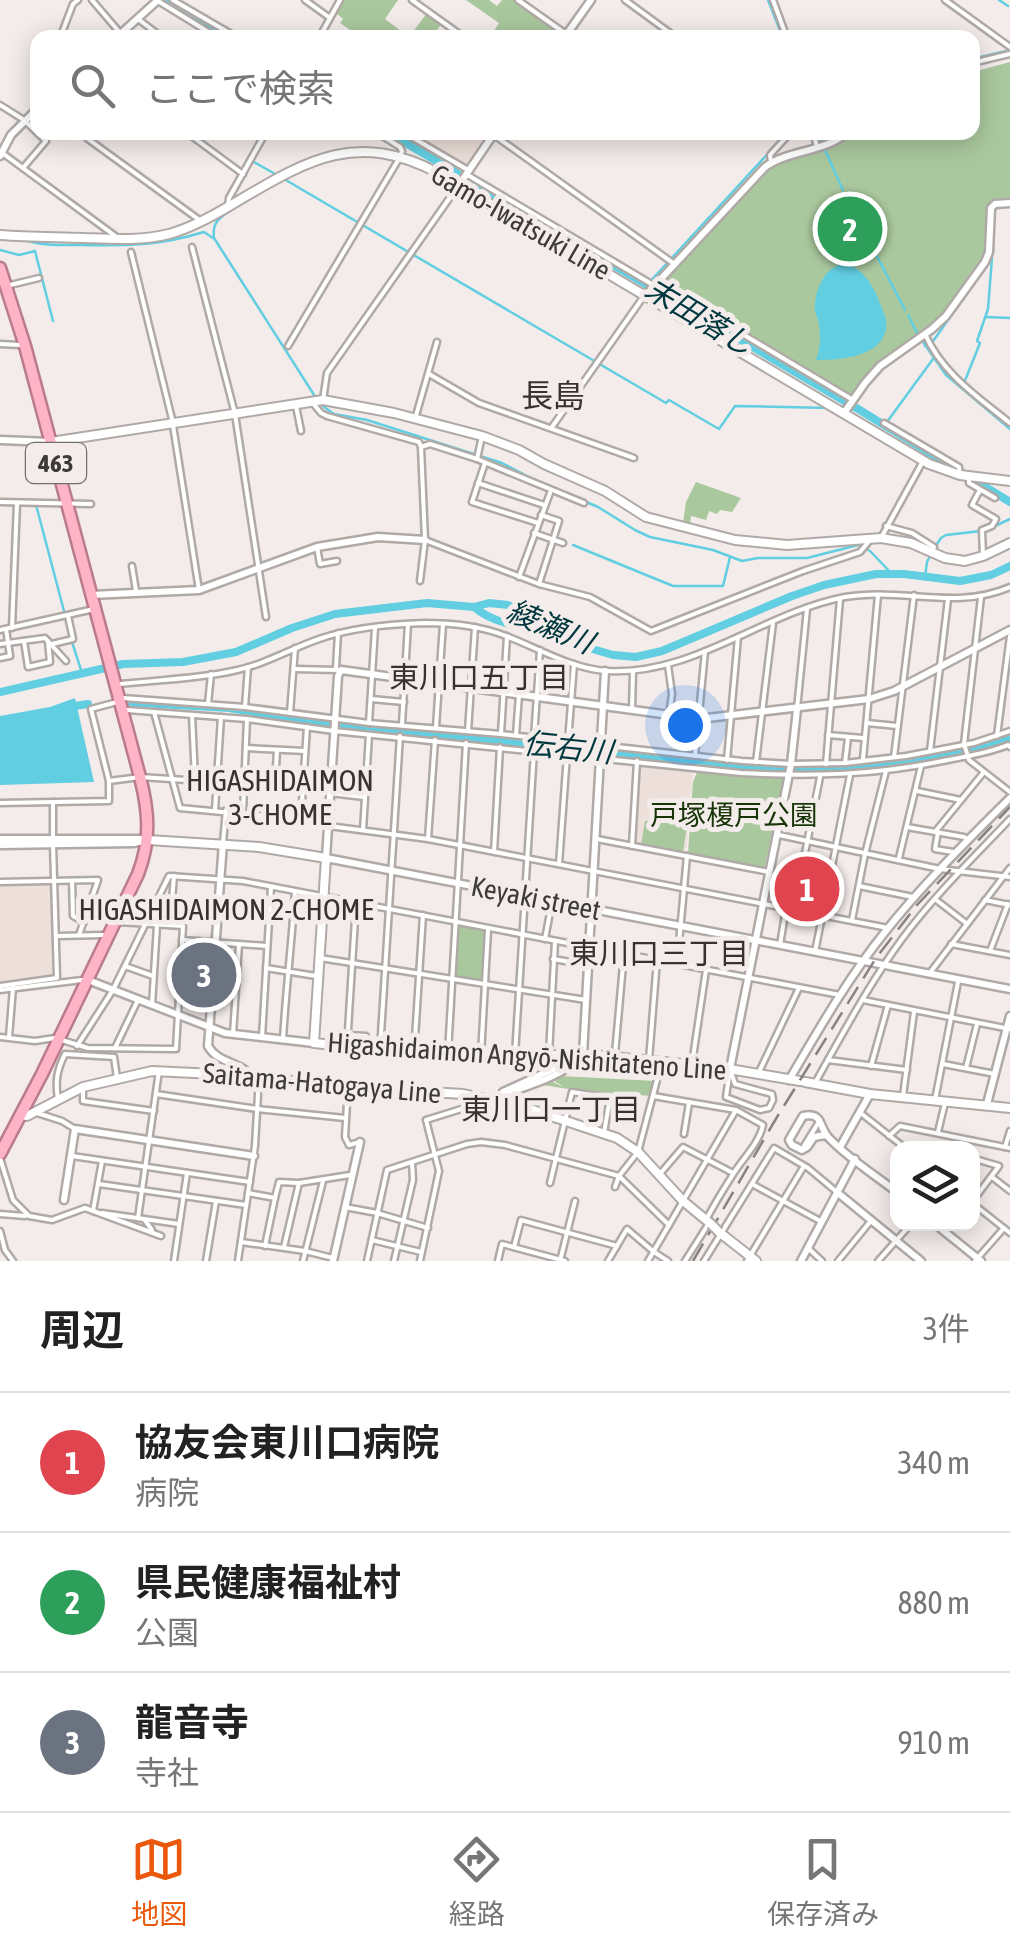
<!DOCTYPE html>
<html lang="ja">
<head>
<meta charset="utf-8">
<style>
	:root { --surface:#fff; --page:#f2f2f2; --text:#222; --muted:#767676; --line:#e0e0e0; --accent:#ea580c }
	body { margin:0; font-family:"Asap Condensed","Noto Sans JP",sans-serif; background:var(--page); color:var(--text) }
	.controls { position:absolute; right:30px; bottom:30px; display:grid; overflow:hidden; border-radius:20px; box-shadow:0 5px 25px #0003 }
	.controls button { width:90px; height:90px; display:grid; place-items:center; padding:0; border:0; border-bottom:2px solid var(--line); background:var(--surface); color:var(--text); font:50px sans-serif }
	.you { position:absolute; left:685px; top:725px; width:35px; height:35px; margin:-25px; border:8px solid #fff; border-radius:50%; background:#1a73e8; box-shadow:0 0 0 15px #1a73e833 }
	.badge { display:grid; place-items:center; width:65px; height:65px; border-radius:50%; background:var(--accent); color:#fff; font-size:32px; font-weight:700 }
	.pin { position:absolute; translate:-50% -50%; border:5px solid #fff; box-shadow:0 2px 10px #0006 }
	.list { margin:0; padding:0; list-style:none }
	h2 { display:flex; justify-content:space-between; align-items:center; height:130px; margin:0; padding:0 40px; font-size:42px }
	h2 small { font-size:32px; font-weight:400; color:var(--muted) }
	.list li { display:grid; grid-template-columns:65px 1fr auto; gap:30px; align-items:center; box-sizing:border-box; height:140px; padding:0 40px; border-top:2px solid var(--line) }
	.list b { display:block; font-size:38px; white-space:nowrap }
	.list p { margin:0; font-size:32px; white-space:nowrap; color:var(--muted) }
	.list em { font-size:32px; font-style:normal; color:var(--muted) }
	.icon { flex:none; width:55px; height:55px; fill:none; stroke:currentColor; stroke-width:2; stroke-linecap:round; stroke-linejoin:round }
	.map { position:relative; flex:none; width:1010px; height:1261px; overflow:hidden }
	.search { position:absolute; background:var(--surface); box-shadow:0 5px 25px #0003; left:30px; right:30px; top:30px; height:110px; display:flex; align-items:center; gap:25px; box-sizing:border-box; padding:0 35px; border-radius:20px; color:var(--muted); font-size:38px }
	.sheet { height:550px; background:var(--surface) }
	nav { display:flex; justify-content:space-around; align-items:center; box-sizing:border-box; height:140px; border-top:2px solid var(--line); background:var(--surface); font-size:28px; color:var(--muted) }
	nav a { display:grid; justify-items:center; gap:5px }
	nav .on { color:var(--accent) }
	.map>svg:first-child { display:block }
</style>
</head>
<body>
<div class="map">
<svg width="1010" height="1261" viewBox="0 0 1010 1261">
	<rect width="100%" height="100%" fill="#f3ecea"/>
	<g fill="#eddfd9">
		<path d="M408,133H491L467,167Z"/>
		<path d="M640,764L691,769L693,773L691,795L688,799L687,846L682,854L634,843L638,766Z"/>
		<path d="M51,885L55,977L0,985V886Z"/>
	</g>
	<g fill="#aac89e">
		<path d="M343,0H398L385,19L409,37L427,13L442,23L432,37H360L340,23L343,19L336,13Z"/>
		<path d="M466,0H489L497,6L502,0H515L563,35L561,38L490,37L499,23Z"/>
		<path d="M1010,62V199L989,203L986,214L984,257L946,311L933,324L884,357L851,395L664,283L771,167C798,152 833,153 857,133L972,132L973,72Z"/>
		<path d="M696,482L741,498L732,512L720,510L717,514L709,511L706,520L691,516L690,525L683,523L686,502Z"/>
		<path d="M698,770L783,779L764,870L691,856L688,853L693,782Z"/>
		<path d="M667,819L681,820V825L687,826L683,852L641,845L645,821L666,822Z"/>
		<path d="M460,924L484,929L487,932L484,980L481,982L456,978L454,975L457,926Z"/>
		<path d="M561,1076L655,1081L651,1096L613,1093L612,1096L543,1085L551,1081L565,1088L553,1080Z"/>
	</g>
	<g fill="#61cee1">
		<path d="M846,263C861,269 870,280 877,296C881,307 890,321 885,333C877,358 837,360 816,360C821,347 821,333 818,320C816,315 814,309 815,304C817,285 826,266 846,263Z"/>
		<path d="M75,698L94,782L0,785V716L50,707Z"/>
	</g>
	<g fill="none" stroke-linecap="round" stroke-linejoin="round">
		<g stroke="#61cee1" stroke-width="2.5">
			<path d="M768,0L783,38"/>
			<path d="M999,0L1008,6"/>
			<path d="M972,59L1010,50"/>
			<path d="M817,132L822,142"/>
			<path d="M825,150L843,190"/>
			<path d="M252,161L277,175"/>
			<path d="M284,179L666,403L669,400L719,429L735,406L830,408"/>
			<path d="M845,195L905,310"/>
			<path d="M231,199L268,132"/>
			<path d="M231,210C219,218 212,222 214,238L316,398"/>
			<path d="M994,213L996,208L1010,206"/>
			<path d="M25,240C43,246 61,245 80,245C127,246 158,246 204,232L213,238"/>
			<path d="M0,250L19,255L35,251L53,321"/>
			<path d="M989,262L993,253V236"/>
			<path d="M646,286L775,146"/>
			<path d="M908,315L918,335"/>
			<path d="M986,317L1010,318"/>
			<path d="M923,342L946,375L1010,429"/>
			<path d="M925,346L931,344L970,289"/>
			<path d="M962,388L980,343L977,341L988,309L992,258"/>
			<path d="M320,404L334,414L367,420L502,463L533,479L598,507L635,530L650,537L713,550L742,561L758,558H807L858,545L870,551L893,575"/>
			<path d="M848,409H858"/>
			<path d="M884,426L933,359"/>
			<path d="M0,500L35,501L69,630"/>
			<path d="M993,527L1010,519"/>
			<path d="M573,545L673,586H723L730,557"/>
			<path d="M935,547L941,538L946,535L981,531"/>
			<path d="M925,577L927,562L931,554"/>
			<path d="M72,642L82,673"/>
		</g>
		<g stroke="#61cee1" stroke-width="8">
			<path d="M165,0L227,38"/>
			<path d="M387,132L858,409L1010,502"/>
			<path d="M474,607C490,621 518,628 539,628"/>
			<path d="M0,692L123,664L183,662L236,652L292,628L335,614L427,603L474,607L489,603L508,605L523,613L540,628L572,643L613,655L636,657L662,651L792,596L824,585L876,574H904L960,581L991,575L1010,566"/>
			<path d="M124,702L229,708L333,725L449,735L703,763L779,769H832L903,763L958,753L1010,737"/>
			<path d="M68,707L88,704"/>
		</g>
		<defs>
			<g id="minor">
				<path d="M92,0L121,34"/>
				<path d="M173,0L238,38"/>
				<path d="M305,0L330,18"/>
				<path d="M412,0L465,38"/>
				<path d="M518,0L566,34"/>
				<path d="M625,0L677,38"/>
				<path d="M773,0L787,38"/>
				<path d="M945,0L1010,47"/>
				<path d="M158,1L218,38"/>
				<path d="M138,19L163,38"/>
				<path d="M60,38L73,4L78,0"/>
				<path d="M319,38L340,0"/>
				<path d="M972,63L1010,54"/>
				<path d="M0,105L24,120L46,141L23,168"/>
				<path d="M82,132L88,139L198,219"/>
				<path d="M186,132L243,174"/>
				<path d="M403,132L468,170"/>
				<path d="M813,132L817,147"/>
				<path d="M494,135L673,263"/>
				<path d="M1,152L118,238"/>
				<path d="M771,162L770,155L791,132"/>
				<path d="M466,174L655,286"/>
				<path d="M228,207L229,198L266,132"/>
				<path d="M192,247L235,414L266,617"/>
				<path d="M131,252L172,419L199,590"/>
				<path d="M657,283L853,400"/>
				<path d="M6,286L39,278"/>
				<path d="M925,334C942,373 978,397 1010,423"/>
				<path d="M0,344L20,345"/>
				<path d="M288,346L400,157L402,151L400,147L376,132"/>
				<path d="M429,374L479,403L634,458"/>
				<path d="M323,400L327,373L458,186"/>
				<path d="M312,402L321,413L327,416L419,442L421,447L430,444L477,459"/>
				<path d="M296,406L301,431"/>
				<path d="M415,419L437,342"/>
				<path d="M884,423L959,467L960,475"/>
				<path d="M552,427L644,296"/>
				<path d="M482,436L477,459L584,503"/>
				<path d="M485,463L472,502L538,523"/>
				<path d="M969,476V483L995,498"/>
				<path d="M478,483L544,505"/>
				<path d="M980,490L972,505L996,519L992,526L982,530L983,556"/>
				<path d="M0,502L91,504"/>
				<path d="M886,526L912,533L934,547L932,551"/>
				<path d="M534,533L563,543"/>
				<path d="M881,538L922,463"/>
				<path d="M425,540L539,584L590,597L651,631L803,571L860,552L870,540"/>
				<path d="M317,547L320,564L337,561"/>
				<path d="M132,566L136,591"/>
				<path d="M519,577L550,493"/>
				<path d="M420,581L425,540L421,447"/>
				<path d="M539,584L559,521L541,515"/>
				<path d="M981,597L964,744L969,760L1010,792"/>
				<path d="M12,628L17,503"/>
				<path d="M0,630L94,609"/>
				<path d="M24,641L28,667L50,662L48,641"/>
				<path d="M0,644L45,638L66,661"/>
				<path d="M52,644L73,639L68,616"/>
				<path d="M0,658L10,656L6,629"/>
				<path d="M668,665L672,694L669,715"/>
				<path d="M336,668L338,633"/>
				<path d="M294,669L339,670"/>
				<path d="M120,684C157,680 196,679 233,671C264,665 290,649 319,639C351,628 390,624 424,623C451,623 481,626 506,636C538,648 572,669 607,671C693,676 762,613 845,597C903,587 954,611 1010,587"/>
				<path d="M123,698L245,707L369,723L501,734L742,761L791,764L845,763L906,756L974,743L1010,731"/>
				<path d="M371,699L404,702"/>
				<path d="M208,704L211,674"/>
				<path d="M245,707L248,667"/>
				<path d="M797,709L807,609"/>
				<path d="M127,710L247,719L334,731L741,773C813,777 877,775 948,760C968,756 989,753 1008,745L1010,747"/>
				<path d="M632,710L633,671"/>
				<path d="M154,712L180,808L329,822"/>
				<path d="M290,713L295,648"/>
				<path d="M192,715L195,780"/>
				<path d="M369,723L375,628"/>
				<path d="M867,723L897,726"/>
				<path d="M402,724L408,624"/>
				<path d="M436,727L443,624"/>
				<path d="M468,731L475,627"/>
				<path d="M501,734L507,636"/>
				<path d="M516,735L519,695"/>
				<path d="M828,735L863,738"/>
				<path d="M997,736L1010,636"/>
				<path d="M534,738L540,650"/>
				<path d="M568,742L574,664"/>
				<path d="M246,748L305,751"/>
				<path d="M930,751L948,599"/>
				<path d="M695,756L705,651"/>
				<path d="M894,757L914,595"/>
				<path d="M863,759L878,595"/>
				<path d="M727,760L738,637"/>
				<path d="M756,762L773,623"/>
				<path d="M845,763L848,738"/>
				<path d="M826,764L840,599"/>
				<path d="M109,781L140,777L217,782"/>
				<path d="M245,784L303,786"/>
				<path d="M275,785L277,750"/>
				<path d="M917,791L961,800"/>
				<path d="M330,793L364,797"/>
				<path d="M53,802V837"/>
				<path d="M0,803L109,801V781L91,709L117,702"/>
				<path d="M215,810L221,717"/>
				<path d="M243,812L247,719"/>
				<path d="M301,817L307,727"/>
				<path d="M329,826L428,839L888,928"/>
				<path d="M907,827L964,837L969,840"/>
				<path d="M363,830L369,735"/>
				<path d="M935,832L984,772"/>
				<path d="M938,832L935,849L953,852"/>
				<path d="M779,835L940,869L1010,877"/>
				<path d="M428,839L435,740"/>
				<path d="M597,839L769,872"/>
				<path d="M223,843L226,810"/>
				<path d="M632,846L637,761"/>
				<path d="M494,852L500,747"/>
				<path d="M899,858L921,766"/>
				<path d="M803,861L832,867"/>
				<path d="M559,864L567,755"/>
				<path d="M72,881L73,916L84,922"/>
				<path d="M0,882L98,880L79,935"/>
				<path d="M859,886L913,897"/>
				<path d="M935,899L966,923"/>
				<path d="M985,900L1010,905"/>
				<path d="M794,909L820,777"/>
				<path d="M171,911L216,914"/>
				<path d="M852,920L865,854L886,771"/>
				<path d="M170,925L174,876"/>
				<path d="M58,936L103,935"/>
				<path d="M545,939L552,902"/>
				<path d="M182,940L267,946"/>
				<path d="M951,944L1010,955"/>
				<path d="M780,945L786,908"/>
				<path d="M990,951L1008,904"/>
				<path d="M815,952L850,775"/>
				<path d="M320,958L586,1000"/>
				<path d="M553,959L588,965"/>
				<path d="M677,964L687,856"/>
				<path d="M125,966L153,976"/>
				<path d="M266,968L316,976"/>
				<path d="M929,974L1010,868"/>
				<path d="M0,986L57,978L53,845"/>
				<path d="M0,990L82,980"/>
				<path d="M863,1000L1010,1029"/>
				<path d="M152,1005L157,925"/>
				<path d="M233,1034L239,944"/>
				<path d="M348,1035L366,1036L365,1048"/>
				<path d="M0,1037L35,1041L55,1038L88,1048L176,1049L183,926L119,922"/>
				<path d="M9,1037L13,988"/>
				<path d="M262,1037L271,887"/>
				<path d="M283,1039C286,989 292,941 295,891"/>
				<path d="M77,1046L113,990L169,876L243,881L840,995"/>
				<path d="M347,1046L356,903"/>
				<path d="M115,1048L138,1000"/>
				<path d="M380,1050L400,736"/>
				<path d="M448,1053L466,743"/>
				<path d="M414,1054L423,915"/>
				<path d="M549,1054L555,941"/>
				<path d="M615,1054L624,954"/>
				<path d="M481,1055L488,930"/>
				<path d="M515,1055L534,751"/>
				<path d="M649,1060L657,960"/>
				<path d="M828,1060L907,1070"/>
				<path d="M692,1064L706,970"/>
				<path d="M943,1064L995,1074"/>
				<path d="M871,1066L888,1005"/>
				<path d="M966,1068L977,1024"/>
				<path d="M730,1069L735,1084L772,1094L773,1100L769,1108L760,1110L726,1097Z"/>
				<path d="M758,1074L799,988"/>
				<path d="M815,1083C842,1035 869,984 902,939C934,896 973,858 1010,819"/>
				<path d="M83,1087V1101L154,1111"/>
				<path d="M348,1087L345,1137L349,1145L360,1142"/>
				<path d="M156,1094L257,1109L345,1118"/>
				<path d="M653,1096L736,1110L763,1125C759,1144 742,1159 732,1176C723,1190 714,1205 706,1220"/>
				<path d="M903,1096L914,1012"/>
				<path d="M58,1099C55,1081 57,1070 65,1054L114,1057L117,1078"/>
				<path d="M935,1100L958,982"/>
				<path d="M34,1112L62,1121L75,1129"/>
				<path d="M862,1114L905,1148"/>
				<path d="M938,1132L945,1103"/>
				<path d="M684,1134L689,1103"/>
				<path d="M889,1136L900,1126L1010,1148"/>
				<path d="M804,1146L820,1120"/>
				<path d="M1005,1147L1010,1131"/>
				<path d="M72,1156L250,1182"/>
				<path d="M0,1158L13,1200L29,1216L52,1220L85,1208L161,1236"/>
				<path d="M972,1158L999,1166L972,1202"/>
				<path d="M659,1175L683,1147L733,1173"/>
				<path d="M992,1177L1010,1191"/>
				<path d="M550,1183L572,1092L610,1098L604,1133"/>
				<path d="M99,1184L246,1205"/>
				<path d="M752,1184L822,1222"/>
				<path d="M615,1187L619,1176L638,1152L662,1061"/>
				<path d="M248,1193L275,1198L279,1182L299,1183L350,1175"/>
				<path d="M972,1203L1010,1233"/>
				<path d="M345,1207L377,1213L428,1228"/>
				<path d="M93,1211L102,1161"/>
				<path d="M102,1213L144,1219L152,1230"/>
				<path d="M0,1214L25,1216"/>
				<path d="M138,1218L159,1071"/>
				<path d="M144,1219L179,1224"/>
				<path d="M0,1231L5,1250L13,1261"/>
				<path d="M372,1240L421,1252"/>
				<path d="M241,1242L305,1251L333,1258"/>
				<path d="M265,1246L275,1198"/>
				<path d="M284,1247L299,1183"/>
				<path d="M514,1247L521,1220L617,1246"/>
				<path d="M808,1248L822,1261"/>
				<path d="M174,1261L187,1173"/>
				<path d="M206,1261L216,1201"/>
				<path d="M238,1261L255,1146L259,1077"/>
				<path d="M303,1261L323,1181"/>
				<path d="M367,1261L387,1170L467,1144L481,1142L505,1145L619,1176L669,1225"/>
				<path d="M394,1261L413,1180L412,1162"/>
				<path d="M420,1261L439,1171L426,1120L487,1101"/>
				<path d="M498,1261L502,1244L565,1261"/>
				<path d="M560,1261L575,1201"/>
				<path d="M608,1261L627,1229L654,1252L668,1261"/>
				<path d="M648,1261L736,1110"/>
				<path d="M685,1261L709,1223"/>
				<path d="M704,1261L774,1148L808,1168L838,1193"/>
				<path d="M747,1261L804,1166"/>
				<path d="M838,1261L870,1222"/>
				<path d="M878,1261L911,1224"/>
				<path d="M975,1261L1004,1228"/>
			</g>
			<g id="tertiary">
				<path d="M116,38L158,0"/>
				<path d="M564,38L591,0"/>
				<path d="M0,156L11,135L38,108"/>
				<path d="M459,185L495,132"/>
				<path d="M646,295L765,167C790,149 824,153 848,132"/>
				<path d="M844,413L865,383L880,366L932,329L946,316L985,262L989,252L991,208L995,204L1010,203"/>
				<path d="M0,440L51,442"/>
				<path d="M91,595L199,590L317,547L378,537L425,540"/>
				<path d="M1010,630L894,691L869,699L699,719L341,670L338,676L326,858L1010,989"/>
				<path d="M0,839H142"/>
				<path d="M223,843L208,1046C218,1064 240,1061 252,1077"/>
				<path d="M0,845L134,843L147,840"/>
				<path d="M88,980L225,1033L314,1043"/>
				<path d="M730,1069L791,764L797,709"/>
				<path d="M789,1080C819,1029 848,978 885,932C923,884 967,841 1010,798"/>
				<path d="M503,1092L573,1060"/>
				<path d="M491,1099C519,1088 564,1078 583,1054L605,671"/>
				<path d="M987,1104L1010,1016"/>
				<path d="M825,1135L814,1137L807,1147L802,1150L792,1145L789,1140L803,1116C824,1112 818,1127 829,1138C849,1159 875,1175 898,1193"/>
				<path d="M840,1147L870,1094"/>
				<path d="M838,1193L921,1261"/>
				<path d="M64,1200L75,1129L254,1156"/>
				<path d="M935,1224L981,1261"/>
				<path d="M333,1261L360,1142"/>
				<path d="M801,1261L855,1159"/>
			</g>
			<g id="secondary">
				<path d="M0,235C28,237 56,237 84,238C112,239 141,241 169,234C191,228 211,217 231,205C303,163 354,128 438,173L929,464L960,475L1010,481"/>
				<path d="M51,442L323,400L394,413L482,436L519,450L544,464L605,491L646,517L735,540L787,545L881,538L911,543L945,558L965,561L983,556L1010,543"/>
				<path d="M148,840L259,847L326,858L314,1043L428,1055L515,1057L583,1054L723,1068L800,1081"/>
				<path d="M805,1082L870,1094L1010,1108"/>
				<path d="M21,1115L27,1116L83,1087L152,1071L238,1075L348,1087L463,1094L533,1110L617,1138L638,1152L683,1201L711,1224"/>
				<path d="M719,1232L756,1261"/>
			</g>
			<path id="trunk" d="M0,268L25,346L140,777C149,812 151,840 138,874L42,1074L0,1154"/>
		</defs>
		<use href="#minor" stroke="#b0aaa7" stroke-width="9"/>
		<use href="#tertiary" stroke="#b0aaa7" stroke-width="11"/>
		<use href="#secondary" stroke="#b0aaa7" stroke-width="12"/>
		<use href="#trunk" stroke="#ba7c8b" stroke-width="15"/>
		<use href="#minor" stroke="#fff" stroke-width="4"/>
		<use href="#tertiary" stroke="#fff" stroke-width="6"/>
		<use href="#secondary" stroke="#fff" stroke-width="8"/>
		<use href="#trunk" stroke="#feb3c6" stroke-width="10"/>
		<path stroke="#878281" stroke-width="2.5" stroke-dasharray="20 10" stroke-linecap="butt" d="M693,1261L777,1117L876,958L917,905L1010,807"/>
		<defs>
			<path id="secondary-bridge" d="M711,1224L719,1232"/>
		</defs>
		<use href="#secondary-bridge" stroke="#b0aaa7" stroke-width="12" stroke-linecap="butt"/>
		<use href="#secondary-bridge" stroke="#fff" stroke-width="8"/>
	</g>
	<g text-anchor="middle" stroke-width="10" stroke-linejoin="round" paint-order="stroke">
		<rect fill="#f3ecea" stroke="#746f6e" stroke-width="2.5" x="26" y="443" width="60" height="40" rx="8"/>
		<g font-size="25" font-weight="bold" fill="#3d3a39">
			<text x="56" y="472">463</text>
		</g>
		<g font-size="28" fill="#3d3a39" stroke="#f3ecea">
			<text transform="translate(521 222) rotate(30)" y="10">Gamo-Iwatsuki Line</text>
			<text transform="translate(536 898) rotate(11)" y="10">Keyaki street</text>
			<text transform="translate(527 1056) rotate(4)" y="10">Higashidaimon Angyō-Nishitateno Line</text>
			<text transform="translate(322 1083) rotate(5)" y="10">Saitama-Hatogaya Line</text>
		</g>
		<g font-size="28" fill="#173507" stroke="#f3ecea">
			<text x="734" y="825">戸塚榎戸公園</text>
		</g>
		<g font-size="30" font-style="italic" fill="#01373f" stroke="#f3ecea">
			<text transform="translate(699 317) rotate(31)" y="10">末田落し</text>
			<text transform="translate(550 627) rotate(23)" y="10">綾瀬川</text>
			<text transform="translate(568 748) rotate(6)" y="10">伝右川</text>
		</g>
		<g font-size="30" fill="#373230" stroke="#f3ecea">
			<text x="479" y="688">東川口五丁目</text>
			<text x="280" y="791">HIGASHIDAIMON<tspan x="280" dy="34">3-CHOME</tspan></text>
			<text x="226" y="920">HIGASHIDAIMON 2-CHOME</text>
			<text x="659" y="964">東川口三丁目</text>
			<text x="551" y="1120">東川口一丁目</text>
		</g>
		<g font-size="32" fill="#373230" stroke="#f3ecea">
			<text x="553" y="407">長島</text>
		</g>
	</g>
</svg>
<div class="controls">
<button><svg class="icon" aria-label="layers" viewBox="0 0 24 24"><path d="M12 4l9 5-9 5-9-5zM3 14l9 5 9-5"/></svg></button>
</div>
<div class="you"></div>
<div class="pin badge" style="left:807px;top:889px;background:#e0444e">1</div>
<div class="pin badge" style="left:850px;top:229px;background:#2e9e5b">2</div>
<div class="pin badge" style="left:204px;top:975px;background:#6b7280">3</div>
<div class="search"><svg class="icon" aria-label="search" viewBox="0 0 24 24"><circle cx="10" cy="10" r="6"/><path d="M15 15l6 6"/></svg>ここで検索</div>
</div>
<section class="sheet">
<h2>周辺<small>3件</small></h2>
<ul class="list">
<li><span class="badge" style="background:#e0444e">1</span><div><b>協友会東川口病院</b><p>病院</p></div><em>340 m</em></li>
<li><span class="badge" style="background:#2e9e5b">2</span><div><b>県民健康福祉村</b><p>公園</p></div><em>880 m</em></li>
<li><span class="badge" style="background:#6b7280">3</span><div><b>龍音寺</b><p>寺社</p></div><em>910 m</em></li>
</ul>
</section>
<nav>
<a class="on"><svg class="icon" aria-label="map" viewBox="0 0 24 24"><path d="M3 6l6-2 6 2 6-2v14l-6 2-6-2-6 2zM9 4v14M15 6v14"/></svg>地図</a>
<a><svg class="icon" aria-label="directions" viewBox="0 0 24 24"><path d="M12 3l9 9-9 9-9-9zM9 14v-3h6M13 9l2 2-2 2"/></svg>経路</a>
<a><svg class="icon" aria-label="saved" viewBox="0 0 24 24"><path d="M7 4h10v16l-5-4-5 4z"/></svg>保存済み</a>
</nav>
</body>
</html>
